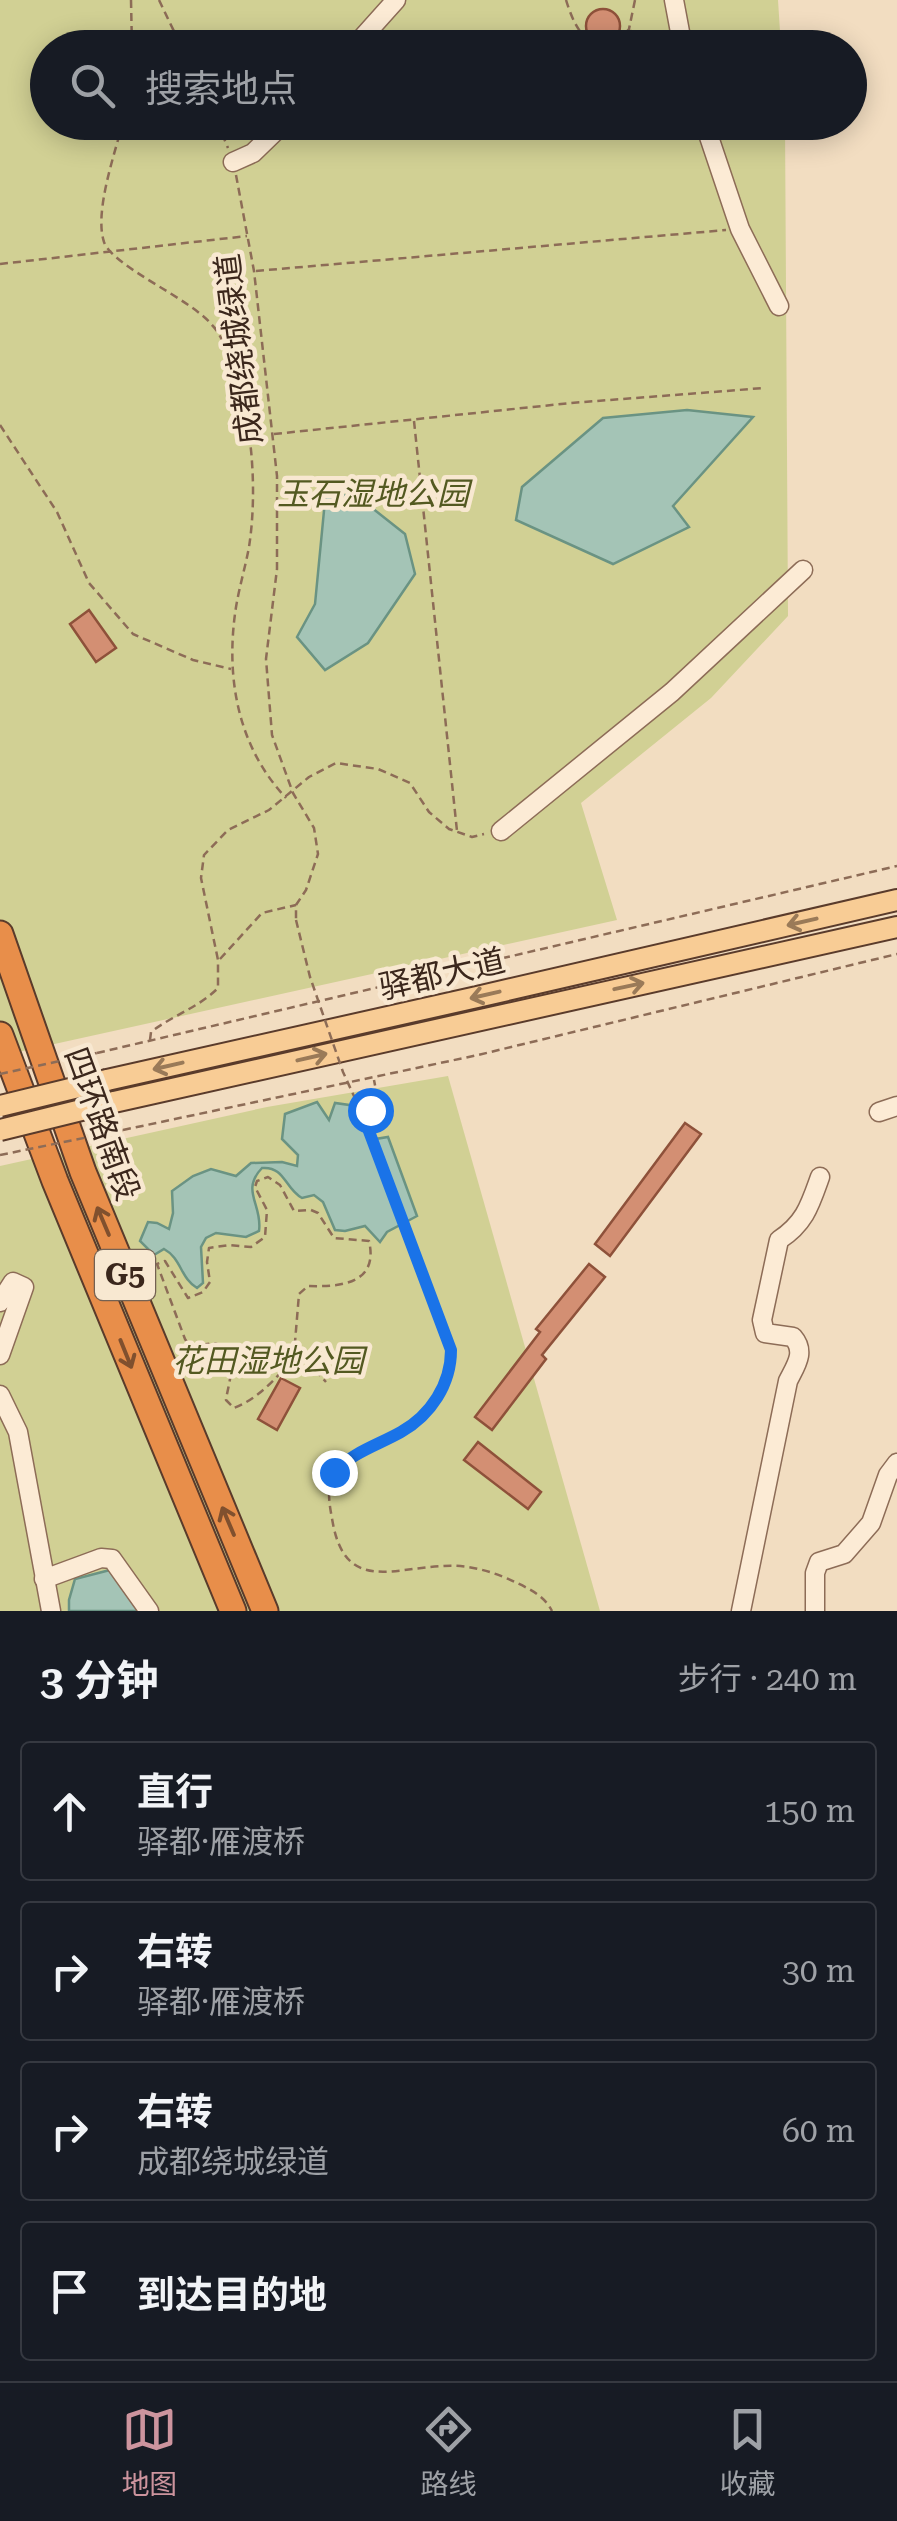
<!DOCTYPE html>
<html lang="zh">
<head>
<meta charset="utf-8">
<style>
	:root { --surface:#171b24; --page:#20242c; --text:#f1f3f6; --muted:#9ea1a6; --line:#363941; --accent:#cd949e }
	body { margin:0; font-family:"Roboto Serif","Noto Sans SC",serif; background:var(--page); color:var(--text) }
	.stop { position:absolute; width:30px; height:30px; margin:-22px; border:8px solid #1a73e8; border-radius:50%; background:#fff }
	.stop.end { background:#1a73e8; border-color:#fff; box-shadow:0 2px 10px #0008 }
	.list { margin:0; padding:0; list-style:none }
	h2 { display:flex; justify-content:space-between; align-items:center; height:130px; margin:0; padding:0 40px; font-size:42px }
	h2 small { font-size:32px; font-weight:400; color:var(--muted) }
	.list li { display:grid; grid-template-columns:65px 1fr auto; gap:30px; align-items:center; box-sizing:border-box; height:140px; margin:0 20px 20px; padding:0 20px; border:2px solid var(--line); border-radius:10px }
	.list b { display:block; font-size:38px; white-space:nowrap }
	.list p { margin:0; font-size:32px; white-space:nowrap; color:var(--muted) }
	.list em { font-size:32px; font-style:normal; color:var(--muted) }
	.icon { flex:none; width:55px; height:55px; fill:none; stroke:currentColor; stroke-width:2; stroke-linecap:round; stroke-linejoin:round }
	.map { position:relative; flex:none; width:897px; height:1611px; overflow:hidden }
	.search { position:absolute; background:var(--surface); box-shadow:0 5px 25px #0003; left:30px; right:30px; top:30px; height:110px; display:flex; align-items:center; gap:25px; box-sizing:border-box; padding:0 35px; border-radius:55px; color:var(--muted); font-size:38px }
	.sheet { height:770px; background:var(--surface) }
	nav { display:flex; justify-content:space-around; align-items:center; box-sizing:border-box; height:140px; border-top:2px solid var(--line); background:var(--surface); font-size:28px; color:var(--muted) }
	nav a { display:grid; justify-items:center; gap:5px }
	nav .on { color:var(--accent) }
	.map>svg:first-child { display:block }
</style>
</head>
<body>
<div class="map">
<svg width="897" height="1611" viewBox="0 0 897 1611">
	<rect width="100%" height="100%" fill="#f2ddc1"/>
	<g fill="#d1d094">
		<path d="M0,0H778L781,47L48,48V122L785,123L788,616L711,698L581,803L617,920L0,1056Z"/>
		<path d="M448,1076L600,1611H0V1166L267,1107Z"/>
	</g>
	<g fill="#a4c4b6" stroke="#6a9383" stroke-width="2.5">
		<path d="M687,410L753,417L673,506L689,527L613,564L516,520L522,487L603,418Z"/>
		<path d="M326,490L362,500L405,534L415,574L368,643L325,670L297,637L315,604Z"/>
		<path d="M317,1102L329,1120L335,1103L356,1106L369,1140L388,1137L417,1216L387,1232L380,1242L365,1226L345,1231L335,1230L323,1202L314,1195L302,1198C285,1189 285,1166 262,1168C240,1191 263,1205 259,1231L246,1237L216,1233L206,1238L201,1247L203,1283L197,1288C181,1279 181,1258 164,1249L154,1255L140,1241L148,1222L157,1223L169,1229L173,1213L172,1191L193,1176L211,1169L236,1176L251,1163L282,1162L297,1166L298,1155L282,1139L285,1114Z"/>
		<path d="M110,1570L143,1611H69V1600L75,1579Z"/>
	</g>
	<g fill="#d38f73" stroke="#8e513a" stroke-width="2.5">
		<circle cx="603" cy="26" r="17"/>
		<path d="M89,610L116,648L96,662L70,624Z"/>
		<path d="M685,1123L701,1134L610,1256L595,1244Z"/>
		<path d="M589,1264L605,1277L542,1355L546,1359L492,1430L475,1417L540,1332L536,1329Z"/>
		<path d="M281,1378L300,1388L277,1430L258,1419Z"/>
		<path d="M478,1442L541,1492L528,1509L464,1460Z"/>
	</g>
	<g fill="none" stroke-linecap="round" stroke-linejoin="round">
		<defs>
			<g id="minor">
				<path d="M674,0L683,48"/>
				<path d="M353,48L396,0"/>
				<path d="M704,122L740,229L779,306"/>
				<path d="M233,162L253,153L285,122"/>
				<path d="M501,831L672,692L803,570"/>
				<path d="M879,1112L897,1106"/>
				<path d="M0,1302L13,1282L24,1287L0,1355"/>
				<path d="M0,1395L18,1432L51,1611"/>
				<path d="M44,1579L101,1558L112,1559L149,1611"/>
				<path d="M741,1611L788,1381C796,1365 806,1352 793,1337L765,1333L762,1320L779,1240C805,1223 810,1205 820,1177"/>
				<path d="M815,1611V1573L819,1562L844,1554L871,1523L888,1475L897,1463"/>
			</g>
			<g id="major">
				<path d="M107,1080L477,997L897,900"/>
				<path d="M114,1102L897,927"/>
			</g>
			<g id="highway">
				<path d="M0,934L83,1172L265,1611"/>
				<path d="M0,1035L55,1181L233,1611"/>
			</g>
		</defs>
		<use href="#minor" stroke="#8d6c57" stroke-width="21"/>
		<use href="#major" stroke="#5a3b2b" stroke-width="24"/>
		<use href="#highway" stroke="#5a3b2b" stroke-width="29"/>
		<g stroke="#8d6c57" stroke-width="2.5" stroke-dasharray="8 5" stroke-linecap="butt">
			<path d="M131,0L132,48"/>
			<path d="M159,0L182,48"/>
			<path d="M566,0C571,16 579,38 596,44C602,46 609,45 615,45L629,29L635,0"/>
			<path d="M630,30L639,48"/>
			<path d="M123,122C115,153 94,212 104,242C113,267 190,298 212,325C220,333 226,348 230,358C252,413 258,489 249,547C245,569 238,591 235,614C226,681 239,748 286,798"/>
			<path d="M217,122L228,148"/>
			<path d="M236,175L254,271L277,476V569L266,659L272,735L293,793L314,828L318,854L306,890L296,905V920"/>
			<path d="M0,264L247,236"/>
			<path d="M256,271L726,230"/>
			<path d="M414,421L457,831"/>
			<path d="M0,425L57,512L89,583L133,634L193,660L231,669"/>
			<path d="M274,434L571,403L764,388"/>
			<path d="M220,959L262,913L296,905"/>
			<path d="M150,1040L151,1032C173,1015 198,1008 218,988V960L201,878L204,855L228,830L269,810L309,777L336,763L378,769L410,783L429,812L449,829L472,837L484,834"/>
			<path d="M97,1053L897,866"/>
			<path d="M371,1117L369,1114L371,1108L379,1106L374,1080"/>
			<path d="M372,1118L379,1117V1109"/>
			<path d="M123,1130L478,1055L897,954"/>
			<path d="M298,1351C282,1373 260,1398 234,1408L226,1400C228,1384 241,1350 217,1344C210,1342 198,1346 191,1348L185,1339L157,1264L165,1261L188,1298L203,1292L210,1282L207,1262L209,1248L229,1245L251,1247L265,1237L267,1210L255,1187L257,1181L268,1177L280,1185L294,1211L311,1210L318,1213L334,1238L369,1241C379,1284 340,1287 308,1286L299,1294L295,1342L298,1351L326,1382"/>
			<path d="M424,1413C400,1439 351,1447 335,1471C325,1487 330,1507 333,1524C346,1592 393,1568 443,1566C468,1564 495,1572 517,1583C532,1590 545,1597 552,1611"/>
		</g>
		<use href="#minor" stroke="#fcebd5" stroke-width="18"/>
		<use href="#major" stroke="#f8cc95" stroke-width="20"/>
		<use href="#highway" stroke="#e88e4a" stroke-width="25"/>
		<defs>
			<g id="major-bridge">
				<path d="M0,1106L107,1080"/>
				<path d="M0,1130L114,1102"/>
			</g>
		</defs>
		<use href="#major-bridge" stroke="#5a3b2b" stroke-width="24" stroke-linecap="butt"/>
		<g stroke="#8d6c57" stroke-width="2.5" stroke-dasharray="8 5" stroke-linecap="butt">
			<path d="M296,920L310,977L343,1072L364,1118L451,1349C451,1376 441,1393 424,1413"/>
			<path d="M0,1074L97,1053"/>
			<path d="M365,1117L370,1116L371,1108L379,1109"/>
			<path d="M0,1155L123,1130"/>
		</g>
		<use href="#major-bridge" stroke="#f8cc95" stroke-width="20"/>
	</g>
	<defs><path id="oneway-shaft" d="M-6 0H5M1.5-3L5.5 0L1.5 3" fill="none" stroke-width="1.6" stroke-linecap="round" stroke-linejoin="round" transform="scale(2.5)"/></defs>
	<g stroke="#9a7a58">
		<use href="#oneway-shaft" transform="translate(802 922) rotate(167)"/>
		<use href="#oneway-shaft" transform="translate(629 986) rotate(-12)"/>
		<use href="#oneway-shaft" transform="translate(485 995) rotate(167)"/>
		<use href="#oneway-shaft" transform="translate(312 1057) rotate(-13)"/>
		<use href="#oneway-shaft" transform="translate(168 1066) rotate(167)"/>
	</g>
	<g stroke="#80502e">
		<use href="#oneway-shaft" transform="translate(103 1221) rotate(-113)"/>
		<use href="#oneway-shaft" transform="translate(126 1354) rotate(68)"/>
		<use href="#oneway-shaft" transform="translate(228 1521) rotate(-113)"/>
	</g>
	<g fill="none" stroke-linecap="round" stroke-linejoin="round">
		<path stroke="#1a73e8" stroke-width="12" d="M334,1472C353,1452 378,1445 401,1432C431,1415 451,1384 451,1350L364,1118L370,1116V1110"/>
	</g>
	<g text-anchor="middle" stroke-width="9" stroke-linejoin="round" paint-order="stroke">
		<rect fill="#f8e8d1" stroke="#746152" stroke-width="2.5" x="95" y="1250" width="60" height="50" rx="8"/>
		<g font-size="30" font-weight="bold" fill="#3b271c">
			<text x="125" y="1285">G5</text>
		</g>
		<g font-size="32" fill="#3b271c" stroke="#f8e8d1">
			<text transform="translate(239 349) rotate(-97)" y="11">成都绕城绿道</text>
			<text transform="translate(442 974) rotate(-13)" y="11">驿都大道</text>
			<text transform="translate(102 1124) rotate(70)" y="11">四环路南段</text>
		</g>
		<g font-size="32" font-style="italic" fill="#535921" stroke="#f8e8d1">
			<text x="373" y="505">玉石湿地公园</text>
			<text x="268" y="1372">花田湿地公园</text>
		</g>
	</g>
</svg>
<div class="stop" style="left:370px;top:1110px"></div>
<div class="stop end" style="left:334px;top:1472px"></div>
<div class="search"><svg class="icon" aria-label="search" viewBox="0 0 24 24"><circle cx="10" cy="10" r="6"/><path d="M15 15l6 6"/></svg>搜索地点</div>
</div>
<section class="sheet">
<h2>3 分钟<small>步行 · 240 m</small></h2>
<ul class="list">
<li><svg class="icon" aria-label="ahead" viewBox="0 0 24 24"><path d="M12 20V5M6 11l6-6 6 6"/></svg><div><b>直行</b><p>驿都·雁渡桥</p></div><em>150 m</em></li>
<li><svg class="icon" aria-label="right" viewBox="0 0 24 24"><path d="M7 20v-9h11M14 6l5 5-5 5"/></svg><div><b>右转</b><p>驿都·雁渡桥</p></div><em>30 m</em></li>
<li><svg class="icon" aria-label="right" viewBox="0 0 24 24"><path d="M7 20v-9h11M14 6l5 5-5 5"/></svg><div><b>右转</b><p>成都绕城绿道</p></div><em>60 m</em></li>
<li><svg class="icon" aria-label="arrive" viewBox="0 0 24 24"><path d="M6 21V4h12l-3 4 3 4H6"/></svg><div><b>到达目的地</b></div></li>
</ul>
</section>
<nav>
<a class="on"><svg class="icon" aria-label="map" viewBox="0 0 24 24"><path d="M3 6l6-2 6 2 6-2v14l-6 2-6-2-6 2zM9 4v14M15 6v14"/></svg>地图</a>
<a><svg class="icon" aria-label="directions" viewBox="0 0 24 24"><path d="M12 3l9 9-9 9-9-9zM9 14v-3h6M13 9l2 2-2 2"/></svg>路线</a>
<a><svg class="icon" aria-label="saved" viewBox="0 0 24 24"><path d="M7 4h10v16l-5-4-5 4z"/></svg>收藏</a>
</nav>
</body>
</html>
